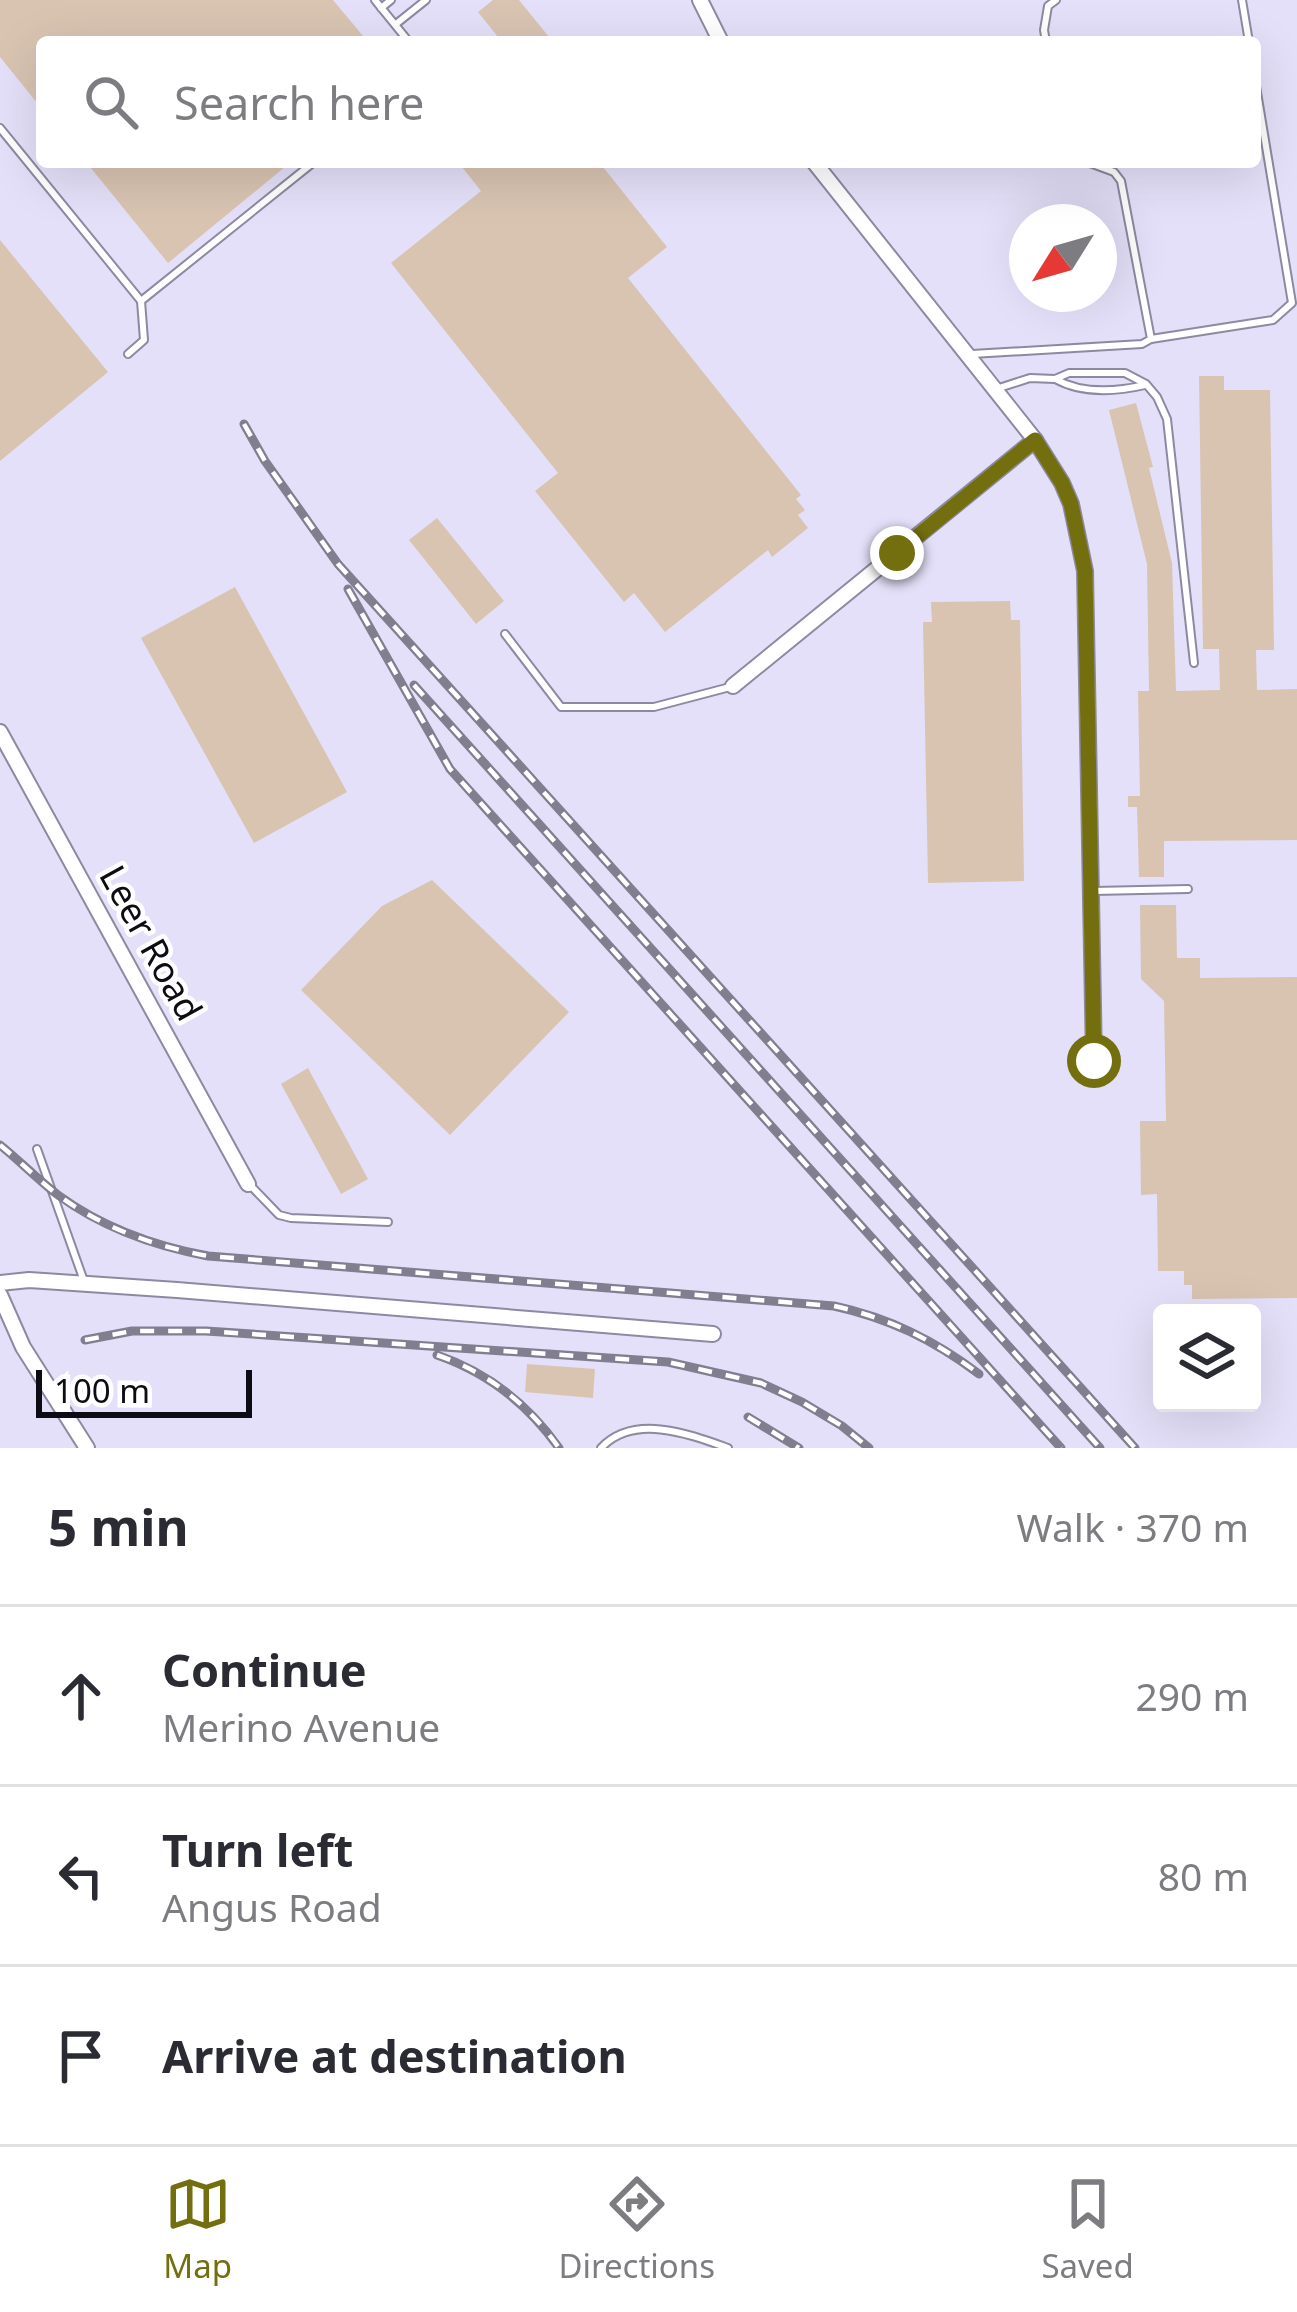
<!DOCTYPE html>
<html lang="en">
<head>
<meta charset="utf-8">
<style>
	:root { --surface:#fff; --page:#f7f7f7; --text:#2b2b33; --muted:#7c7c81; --line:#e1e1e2; --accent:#736e0e }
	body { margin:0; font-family:"Noto Sans",sans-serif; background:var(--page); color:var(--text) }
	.controls { position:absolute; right:36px; bottom:36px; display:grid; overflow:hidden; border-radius:12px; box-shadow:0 12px 48px #0002 }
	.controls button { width:108px; height:108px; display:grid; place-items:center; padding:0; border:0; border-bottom:3px solid var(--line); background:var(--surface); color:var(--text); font:60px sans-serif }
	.compass { position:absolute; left:1009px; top:204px; width:108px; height:108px; border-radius:50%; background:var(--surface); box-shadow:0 12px 48px #0002; rotate:233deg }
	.scale { position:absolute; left:36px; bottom:30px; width:216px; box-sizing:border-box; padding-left:12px; border:6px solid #0d0c14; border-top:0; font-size:33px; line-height:42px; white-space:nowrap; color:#0d0c14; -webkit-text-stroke:9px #fff; paint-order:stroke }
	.stop { position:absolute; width:36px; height:36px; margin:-27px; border:9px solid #736e0e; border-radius:50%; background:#fff }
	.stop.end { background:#736e0e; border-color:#fff; box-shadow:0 3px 12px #0008 }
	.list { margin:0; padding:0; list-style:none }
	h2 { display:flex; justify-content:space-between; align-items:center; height:156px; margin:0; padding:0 48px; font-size:51px }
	h2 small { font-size:39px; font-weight:400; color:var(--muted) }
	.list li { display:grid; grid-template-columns:78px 1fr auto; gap:36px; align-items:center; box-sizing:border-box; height:180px; padding:0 48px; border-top:3px solid var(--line) }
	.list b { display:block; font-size:45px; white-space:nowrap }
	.list p { margin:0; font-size:39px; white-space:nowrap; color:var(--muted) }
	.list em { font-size:39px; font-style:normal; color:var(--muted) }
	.icon { flex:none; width:66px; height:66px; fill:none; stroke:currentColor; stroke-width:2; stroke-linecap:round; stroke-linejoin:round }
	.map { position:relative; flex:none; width:1297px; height:1448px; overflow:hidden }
	.search { position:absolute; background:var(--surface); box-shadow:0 12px 48px #0002; left:36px; right:36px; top:36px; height:132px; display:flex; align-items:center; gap:30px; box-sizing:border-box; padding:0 42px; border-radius:12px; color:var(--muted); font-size:45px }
	.sheet { height:696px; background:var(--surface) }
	nav { display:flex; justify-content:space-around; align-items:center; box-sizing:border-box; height:168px; border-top:3px solid var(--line); background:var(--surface); font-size:33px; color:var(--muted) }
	nav a { display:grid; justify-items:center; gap:6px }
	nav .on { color:var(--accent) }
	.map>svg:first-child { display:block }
</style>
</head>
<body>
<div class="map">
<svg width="1297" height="1448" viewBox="0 0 1297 1448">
	<rect width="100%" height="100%" fill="#e4e0f9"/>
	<g fill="#d9c4b2">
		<path d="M0,0H333L368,42H42V109L0,57Z"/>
		<path d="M493,0H519L553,42H502L478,12Z"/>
		<path d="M86,162H291L168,263Z"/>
		<path d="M458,162H599L667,247L628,278L801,495L796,499L805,510L798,515L808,528L772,557L768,550L665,632L634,593L624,602L535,491L558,473L391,263L481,191Z"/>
		<path d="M0,240L108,372L0,461Z"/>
		<path d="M1199,376H1224V390H1270L1274,650H1256L1257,690L1297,689V840L1164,841V877H1139L1137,807H1128V796H1140L1138,691H1149L1147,564L1109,410L1136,403L1153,467L1149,468L1172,563L1176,691L1220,690L1219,649H1203Z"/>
		<path d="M437,518L504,601L476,624L409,540Z"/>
		<path d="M235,587L347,792L254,843L141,638Z"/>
		<path d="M1010,601L1011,620H1020L1024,881L928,883L923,622H932L931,602Z"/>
		<path d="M432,880L569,1012L450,1135L301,990L382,906Z"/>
		<path d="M1140,905H1176L1177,958H1200V978L1297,977V1298L1192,1299V1285H1184V1271H1158L1157,1194L1141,1195L1140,1121H1166L1164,1001L1141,979Z"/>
		<path d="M308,1068L368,1179L341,1194L281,1084Z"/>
		<path d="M527,1364L595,1369L593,1398L525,1392Z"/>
	</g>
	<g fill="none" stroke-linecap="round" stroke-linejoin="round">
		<defs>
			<g id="lane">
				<path d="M375,0L409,42"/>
				<path d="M1242,0L1249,42"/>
				<path d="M381,8L391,0"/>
				<path d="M396,24L426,0"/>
				<path d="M1046,42L1044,30L1048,6L1056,0"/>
				<path d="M0,128L141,301L314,162"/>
				<path d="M1151,339L1273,320L1292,303L1255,80"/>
				<path d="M128,354L144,340L141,301"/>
				<path d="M972,354L1142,344L1151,339L1121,181L1114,172L1087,162"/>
				<path d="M1055,379C1082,394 1115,392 1145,385"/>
				<path d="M999,388L1030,378L1055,379L1069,373H1125L1146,384L1157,397L1167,419L1194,663"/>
				<path d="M505,634L561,707H654L730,687"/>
				<path d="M1094,891L1188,889"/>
				<path d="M37,1149L84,1281"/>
				<path d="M251,1186L279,1215L291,1218L388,1222"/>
				<path d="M601,1448C634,1413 689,1434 728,1448"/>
			</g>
			<g id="street">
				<path d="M700,0L721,42"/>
				<path d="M814,162L1035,440L1062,483L1071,504L1085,571L1094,1061"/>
				<path d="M733,686L1035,440"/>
				<path d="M0,732L248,1184"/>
				<path d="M0,1283L29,1280L177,1290L713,1334"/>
				<path d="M0,1295L23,1347L87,1448"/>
			</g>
		</defs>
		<use href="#lane" stroke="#8d89a0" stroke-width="10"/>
		<use href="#street" stroke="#8d89a0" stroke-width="18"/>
		<use href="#lane" stroke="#fff" stroke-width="6"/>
		<use href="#street" stroke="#fff" stroke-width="14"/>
		<defs>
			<g id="rail">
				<path d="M244,424L265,461L338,564L1135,1448"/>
				<path d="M348,589L450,769L1061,1448"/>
				<path d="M414,685L1100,1448"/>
				<path d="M0,1145C20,1161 38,1180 58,1195C103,1228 154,1246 208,1256L834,1306C889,1318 934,1340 979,1374"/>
				<path d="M85,1340L132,1331H206L668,1362L761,1383L802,1402L842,1426L869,1448"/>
				<path d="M437,1355C489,1373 528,1404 559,1448"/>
				<path d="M748,1417L799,1448"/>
			</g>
		</defs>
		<use href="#rail" stroke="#817e90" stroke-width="9"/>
		<use href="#rail" stroke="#fff" stroke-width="4.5" stroke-dasharray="14" stroke-linecap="butt"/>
	</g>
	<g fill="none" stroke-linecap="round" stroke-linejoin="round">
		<path stroke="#736e0e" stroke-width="15" d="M897,553L1035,440L1062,483L1071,504L1085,571L1094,1061"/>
	</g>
	<g text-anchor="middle" stroke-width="9" stroke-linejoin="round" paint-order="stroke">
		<g font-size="36" fill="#0d0c14" stroke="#fff">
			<text transform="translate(151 943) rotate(61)" y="13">Leer Road</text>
		</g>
	</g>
</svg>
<div class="controls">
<button><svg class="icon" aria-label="layers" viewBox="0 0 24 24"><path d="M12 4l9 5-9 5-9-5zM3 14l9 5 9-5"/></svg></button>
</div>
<svg class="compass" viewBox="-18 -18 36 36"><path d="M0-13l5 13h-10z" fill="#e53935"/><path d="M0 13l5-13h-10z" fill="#7c7c81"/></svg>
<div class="scale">100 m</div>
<div class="stop" style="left:1094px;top:1061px"></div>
<div class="stop end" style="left:897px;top:553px"></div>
<div class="search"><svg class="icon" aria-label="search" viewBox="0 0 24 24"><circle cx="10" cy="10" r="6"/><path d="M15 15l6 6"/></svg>Search here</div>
</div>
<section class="sheet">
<h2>5 min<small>Walk · 370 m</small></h2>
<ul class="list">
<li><svg class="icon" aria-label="ahead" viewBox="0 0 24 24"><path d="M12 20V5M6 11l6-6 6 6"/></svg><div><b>Continue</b><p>Merino Avenue</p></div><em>290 m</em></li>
<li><svg class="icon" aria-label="left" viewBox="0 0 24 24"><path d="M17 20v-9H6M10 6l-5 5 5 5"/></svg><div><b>Turn left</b><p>Angus Road</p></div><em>80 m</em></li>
<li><svg class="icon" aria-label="arrive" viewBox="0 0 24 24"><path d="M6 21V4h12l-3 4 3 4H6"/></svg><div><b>Arrive at destination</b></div></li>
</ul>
</section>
<nav>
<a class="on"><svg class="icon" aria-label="map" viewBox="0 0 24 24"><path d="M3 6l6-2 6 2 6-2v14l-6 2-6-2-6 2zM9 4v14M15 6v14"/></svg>Map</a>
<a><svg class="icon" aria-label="directions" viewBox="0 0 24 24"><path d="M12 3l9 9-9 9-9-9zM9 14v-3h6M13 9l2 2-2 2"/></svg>Directions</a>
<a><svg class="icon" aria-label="saved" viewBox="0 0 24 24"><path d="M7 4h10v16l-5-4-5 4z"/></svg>Saved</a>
</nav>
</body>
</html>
